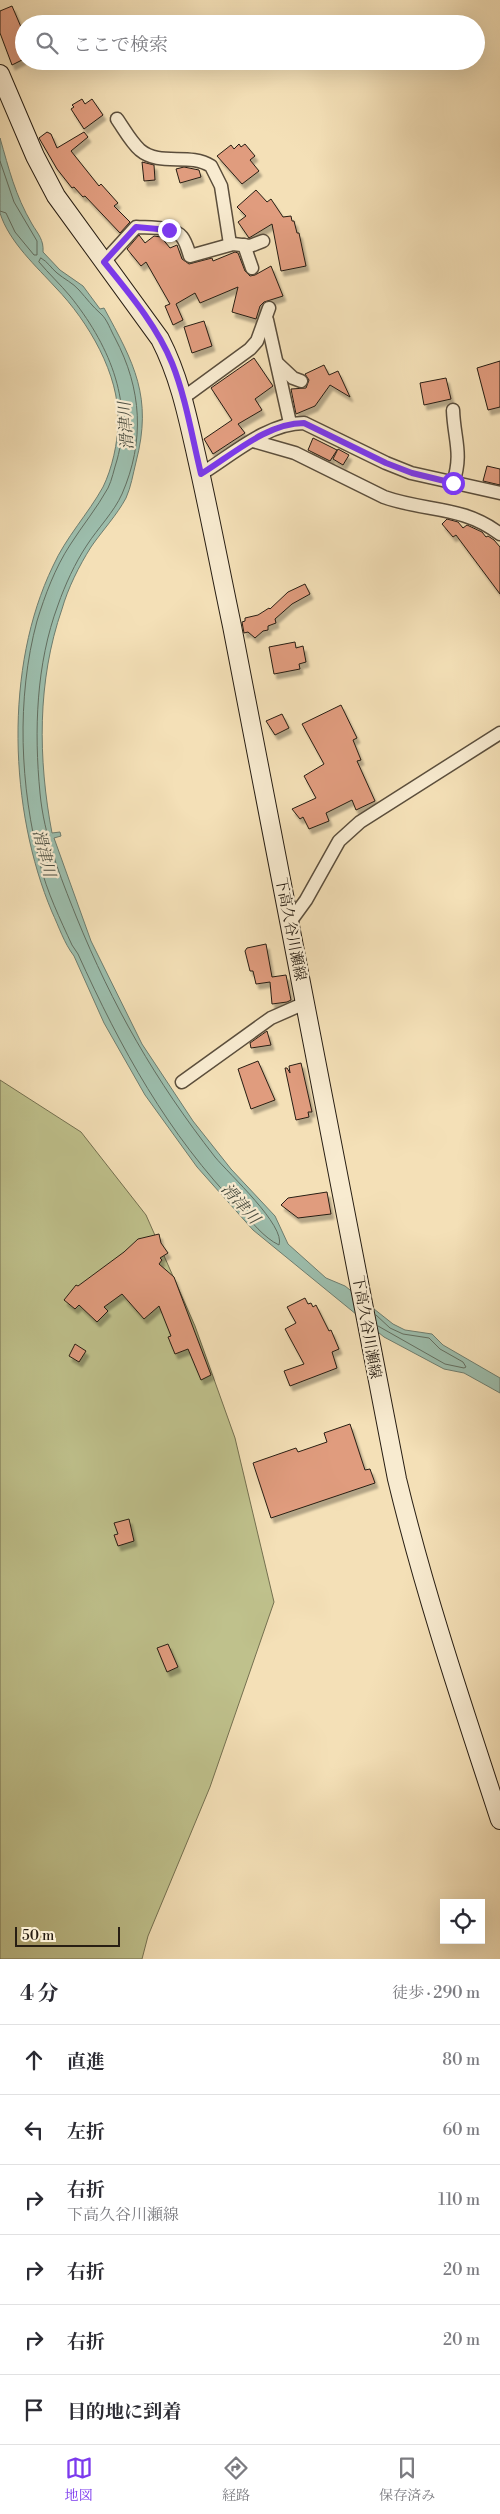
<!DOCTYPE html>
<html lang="ja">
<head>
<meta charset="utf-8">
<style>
	:root { --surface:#fff; --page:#f2f2f3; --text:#2b2b33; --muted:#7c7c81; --line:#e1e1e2; --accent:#7c3aed }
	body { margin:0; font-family:"Libre Bodoni","Noto Serif JP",serif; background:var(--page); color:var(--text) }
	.controls { position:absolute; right:15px; bottom:15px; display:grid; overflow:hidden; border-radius:0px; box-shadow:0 5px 20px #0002 }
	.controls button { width:45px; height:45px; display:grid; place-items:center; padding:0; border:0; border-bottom:1px solid var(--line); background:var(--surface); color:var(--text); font:25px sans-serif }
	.scale { position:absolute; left:15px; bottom:12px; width:105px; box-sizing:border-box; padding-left:5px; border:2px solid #281e13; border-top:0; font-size:14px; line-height:18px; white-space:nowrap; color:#281e13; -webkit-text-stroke:4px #f8ebd0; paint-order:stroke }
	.stop { position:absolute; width:15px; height:15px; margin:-11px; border:4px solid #7c3aed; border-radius:50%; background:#fff }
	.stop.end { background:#7c3aed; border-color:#fff; box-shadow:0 1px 5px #0008 }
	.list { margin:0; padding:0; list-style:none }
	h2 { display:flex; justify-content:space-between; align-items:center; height:65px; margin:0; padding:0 20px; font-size:21px }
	h2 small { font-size:16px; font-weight:400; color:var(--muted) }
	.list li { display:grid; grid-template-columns:32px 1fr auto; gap:15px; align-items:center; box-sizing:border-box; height:70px; padding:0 20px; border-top:1px solid var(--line) }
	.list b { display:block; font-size:19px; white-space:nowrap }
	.list p { margin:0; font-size:16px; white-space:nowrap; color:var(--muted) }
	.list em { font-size:16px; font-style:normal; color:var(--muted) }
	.icon { flex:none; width:28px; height:28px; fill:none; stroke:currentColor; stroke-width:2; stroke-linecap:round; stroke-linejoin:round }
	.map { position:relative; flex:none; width:500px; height:1959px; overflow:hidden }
	.search { position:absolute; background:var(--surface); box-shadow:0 5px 20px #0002; left:15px; right:15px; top:15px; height:55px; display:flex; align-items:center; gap:12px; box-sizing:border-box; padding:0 18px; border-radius:28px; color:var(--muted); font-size:19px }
	.sheet { height:485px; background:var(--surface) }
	nav { display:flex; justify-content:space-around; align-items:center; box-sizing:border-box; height:70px; border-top:1px solid var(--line); background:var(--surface); font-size:14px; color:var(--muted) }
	nav a { display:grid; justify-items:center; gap:2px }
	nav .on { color:var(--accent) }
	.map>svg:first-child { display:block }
</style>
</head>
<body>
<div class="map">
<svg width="500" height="1959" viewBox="0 0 500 1959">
	<defs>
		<filter id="shadow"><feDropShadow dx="3" dy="5" stdDeviation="1" flood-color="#0004"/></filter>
	</defs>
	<rect width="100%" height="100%" fill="#f4e0b7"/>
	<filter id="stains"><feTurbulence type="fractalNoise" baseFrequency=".004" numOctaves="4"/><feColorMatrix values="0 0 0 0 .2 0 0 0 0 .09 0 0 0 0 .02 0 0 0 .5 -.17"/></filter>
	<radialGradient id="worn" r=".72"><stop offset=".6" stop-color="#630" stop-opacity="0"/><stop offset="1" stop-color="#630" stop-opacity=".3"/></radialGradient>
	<path fill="#bfc18c" stroke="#747050" d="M0,1080L81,1132L146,1215L195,1326L235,1438L274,1602L210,1787L148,1936L142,1959H0Z"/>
	<path fill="#9cbdac" stroke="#6e7d6f" d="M0,138C9,169 15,195 32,224C38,234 44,240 43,252L60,270L83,286L100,309L104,308C134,363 153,397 136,462C133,474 131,487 126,498C117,515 102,531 91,547C79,566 68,588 62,609C37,681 38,759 52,833L60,832L61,836L54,838L91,941L142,1044L193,1121L231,1169L275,1216L288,1244L326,1278L345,1286L393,1324L405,1330L432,1334L443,1345L500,1378V1393L464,1373L444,1369L384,1337L253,1230L197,1167L145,1095L104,1023L74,956C64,943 59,927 52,912C9,810 4,667 53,566C66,537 88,514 103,487C112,469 118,442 118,422C120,375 88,321 56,288C37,267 9,242 0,213C0,200 0,155 0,138Z"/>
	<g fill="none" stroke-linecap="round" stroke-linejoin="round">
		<g stroke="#626e60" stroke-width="1">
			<path d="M0,161L14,202L37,241V255H34L15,232L6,213L0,211"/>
			<path d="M41,258C48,262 51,268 57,273C64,279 73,283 79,290C87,299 92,306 101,314C107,319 111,331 115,338C142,389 145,441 122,494C114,512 98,528 87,545C75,563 65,585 58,605C36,664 34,731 40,793C44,836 60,876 76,916C113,1007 155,1080 215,1157C229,1174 286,1226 279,1245C264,1238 251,1221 240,1209C167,1133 121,1049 78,954L72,945C60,919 47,892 40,864C20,786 16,699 37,621C45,595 55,568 70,545C82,526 97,508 108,488C112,480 114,469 117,460C134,400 107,342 70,296C60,284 49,274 39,262Z"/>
			<path d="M376,1315L390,1328L403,1334L429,1338L440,1349L463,1362L466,1367L464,1368L445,1364L378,1326"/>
		</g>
	</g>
	<g fill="#e09c7e" stroke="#281e13" filter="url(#shadow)">
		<path d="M12,6L24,34V59L12,65L0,33V11Z"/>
		<path d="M82,99L85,104L92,99L103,115L84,129L71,109L74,107L72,105Z"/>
		<path d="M47,132L51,134L57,148L84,132L88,137L71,151L99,186L101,184L118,203L114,206L130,222L120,233L85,196L83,197L74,187L72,188L57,169L39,138Z"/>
		<path d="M239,144L241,147L245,144L255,156L250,160L259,171L242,184L217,156L231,145L234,149Z"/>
		<path d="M142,162L154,165L155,180L144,181Z"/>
		<path d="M184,167L199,170L201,177L180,183L176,169Z"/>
		<path d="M256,190L267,202L271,199L283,217L291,216L292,221H294L297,233H299L306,266L281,271L272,224L249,238L238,222L246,216L237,207Z"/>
		<path d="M139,235L145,243L154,236L161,237L170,248L177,245L182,259L189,264L212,258L213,261L235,252L238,253L245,271L250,276L255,275L271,266L283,296L264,302L260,306L256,319L232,312L238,287L200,303L195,293L176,304L183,320L173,325L165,306L170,304L146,262L141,266L127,249Z"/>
		<path d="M204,321L212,346L192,353L184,327Z"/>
		<path d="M254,358L273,386L255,399L262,410L238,424L245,433L213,454L204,439L232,420L211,388Z"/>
		<path d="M500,361V407L488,410L477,368Z"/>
		<path d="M324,365L329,375L338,371L350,397L330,385L315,406L296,414L291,389L306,388L309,380L305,374Z"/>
		<path d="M446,378L451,399L424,405L420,383Z"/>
		<path d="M313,438L337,450L330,461L308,450Z"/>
		<path d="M338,449L349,455L343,465L333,459Z"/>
		<path d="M487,466L500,469V485L483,481Z"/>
		<path d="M447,519L458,522L463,528L467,525L482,532L486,537L488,536L494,540L500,547V594L456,535L453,537L442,524Z"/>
		<path d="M305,584L310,594L292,604L275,619L276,623L268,626V630L263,631L255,638L248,632L244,633L242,622L245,621V618L258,615L269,608L270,609L288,592Z"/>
		<path d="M295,642L296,648L303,646L306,662L299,664L300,669L274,674L269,647Z"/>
		<path d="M341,705L357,738L353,740L361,760L357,761L375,801L356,810L352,800L326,813L329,821L309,829L303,817L300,819L292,809L316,798L304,776L324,764L302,724Z"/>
		<path d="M282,714L289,728L275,735L266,721Z"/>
		<path d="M266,944L272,977L286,975L291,1000L287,1002L272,1004L270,982L256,984L253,971H250L245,951L247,948Z"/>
		<path d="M267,1031L271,1045L251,1048L250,1043Z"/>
		<path d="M258,1061L275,1100L251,1109L238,1069Z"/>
		<path d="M301,1063L312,1112H308L309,1117L296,1120L285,1068H287L290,1073L289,1066Z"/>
		<path d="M327,1192L331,1214L298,1218L281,1205L288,1198Z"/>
		<path d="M159,1234L161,1243L168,1253L160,1258L162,1260L159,1264L174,1277L211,1375L201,1380L188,1349L175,1354L168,1337L171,1336L159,1306L144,1319L122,1294L104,1307L108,1311L97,1322L79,1305L75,1309L64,1300L76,1285L78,1286L124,1252L138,1239Z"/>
		<path d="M305,1298L308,1304L311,1303L313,1307L316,1305L329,1331L331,1330L339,1349L332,1352L337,1368L290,1386L284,1371L304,1364L285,1329L296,1323L287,1307Z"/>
		<path d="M75,1344L86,1351L79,1362L69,1356Z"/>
		<path d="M350,1424L365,1470L370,1469L375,1483L271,1518L253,1463L296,1448L298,1452L327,1442L324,1433Z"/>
		<path d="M129,1519L134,1541L118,1546L114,1535L118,1534L114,1523Z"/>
		<path d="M168,1644L178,1667L167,1672L157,1648Z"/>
	</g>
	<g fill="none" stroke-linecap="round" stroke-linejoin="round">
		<defs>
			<g id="street">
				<path d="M117,119C124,129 131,142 140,150C160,167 189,152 211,166L221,186L230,244"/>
				<path d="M244,245L252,268"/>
				<path d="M104,262L136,227C149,228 173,226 182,237C186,242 188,250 190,256L233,244L250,246L263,241"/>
				<path d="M267,320L290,423"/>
				<path d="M277,363L293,378L301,381"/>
				<path d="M183,398L250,349L257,341L269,308"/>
				<path d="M253,441L295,453L384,497C426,512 462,505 500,534"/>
				<path d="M201,474C232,455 267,423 304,423L386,463L411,473L500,493"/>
				<path d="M453,483C463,453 454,439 453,410"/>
				<path d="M290,922L306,900L339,841L360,822L500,733"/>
				<path d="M182,1082L271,1018L305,1003"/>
			</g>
			<path id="secondary" d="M0,74L35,156L56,196L160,339C179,376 187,414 196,454C209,511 220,569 232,626L397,1479C425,1595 463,1707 500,1820"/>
		</defs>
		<use href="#street" stroke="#5b4e3c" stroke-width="15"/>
		<use href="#secondary" stroke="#281e13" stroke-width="20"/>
		<use href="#street" stroke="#f8ebd0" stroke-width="12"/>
		<use href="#secondary" stroke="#f8ebd0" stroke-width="18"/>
	</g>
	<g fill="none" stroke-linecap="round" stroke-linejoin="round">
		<path stroke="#7c3aed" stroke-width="6" d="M169,230L136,227L104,262C129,293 157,326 172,363C186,398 192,437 201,474C232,455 267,423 304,423L386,463L412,473L453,483"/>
	</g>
	<g text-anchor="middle" stroke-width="4.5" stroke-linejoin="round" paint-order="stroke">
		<g font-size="15" fill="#281e13" stroke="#f8ebd0">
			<text transform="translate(291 929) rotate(79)" y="5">下高久谷川瀬線</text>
			<text transform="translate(367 1327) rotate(80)" y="5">下高久谷川瀬線</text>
		</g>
		<g font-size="16" font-style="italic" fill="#4b4e41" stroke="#f8ebd0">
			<text transform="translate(125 426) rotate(-94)" y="6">滑津川</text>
			<text transform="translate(45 853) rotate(76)" y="6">滑津川</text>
			<text transform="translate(241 1203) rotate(48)" y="6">滑津川</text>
		</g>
	</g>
	<rect width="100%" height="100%" filter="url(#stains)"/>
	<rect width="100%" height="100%" fill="url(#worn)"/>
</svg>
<div class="controls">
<button><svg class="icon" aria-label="locate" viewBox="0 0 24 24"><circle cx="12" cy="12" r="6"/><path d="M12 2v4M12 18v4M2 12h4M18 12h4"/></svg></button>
</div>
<div class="scale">50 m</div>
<div class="stop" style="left:453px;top:483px"></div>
<div class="stop end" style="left:169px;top:230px"></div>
<div class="search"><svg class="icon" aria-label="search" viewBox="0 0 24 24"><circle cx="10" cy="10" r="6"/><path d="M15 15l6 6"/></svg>ここで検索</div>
</div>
<section class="sheet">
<h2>4 分<small>徒歩 · 290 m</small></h2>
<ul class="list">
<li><svg class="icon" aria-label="ahead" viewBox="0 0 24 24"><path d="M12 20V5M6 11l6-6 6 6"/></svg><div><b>直進</b></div><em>80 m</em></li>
<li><svg class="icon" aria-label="left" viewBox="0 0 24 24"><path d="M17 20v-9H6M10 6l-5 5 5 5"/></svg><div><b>左折</b></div><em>60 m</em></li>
<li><svg class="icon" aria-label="right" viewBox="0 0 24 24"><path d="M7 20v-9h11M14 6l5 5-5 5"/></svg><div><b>右折</b><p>下高久谷川瀬線</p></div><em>110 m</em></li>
<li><svg class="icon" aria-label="right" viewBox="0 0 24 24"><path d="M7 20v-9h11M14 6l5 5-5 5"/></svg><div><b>右折</b></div><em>20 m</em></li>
<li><svg class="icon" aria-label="right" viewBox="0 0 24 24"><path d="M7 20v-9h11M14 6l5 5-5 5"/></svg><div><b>右折</b></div><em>20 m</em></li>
<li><svg class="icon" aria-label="arrive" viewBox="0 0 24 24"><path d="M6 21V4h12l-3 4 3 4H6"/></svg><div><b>目的地に到着</b></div></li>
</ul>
</section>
<nav>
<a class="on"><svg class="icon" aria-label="map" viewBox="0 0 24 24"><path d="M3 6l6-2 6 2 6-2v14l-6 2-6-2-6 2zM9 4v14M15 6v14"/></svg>地図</a>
<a><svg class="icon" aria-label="directions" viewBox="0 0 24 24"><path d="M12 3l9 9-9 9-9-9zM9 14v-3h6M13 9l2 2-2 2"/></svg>経路</a>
<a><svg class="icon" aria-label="saved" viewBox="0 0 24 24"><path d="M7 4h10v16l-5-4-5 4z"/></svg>保存済み</a>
</nav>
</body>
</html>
